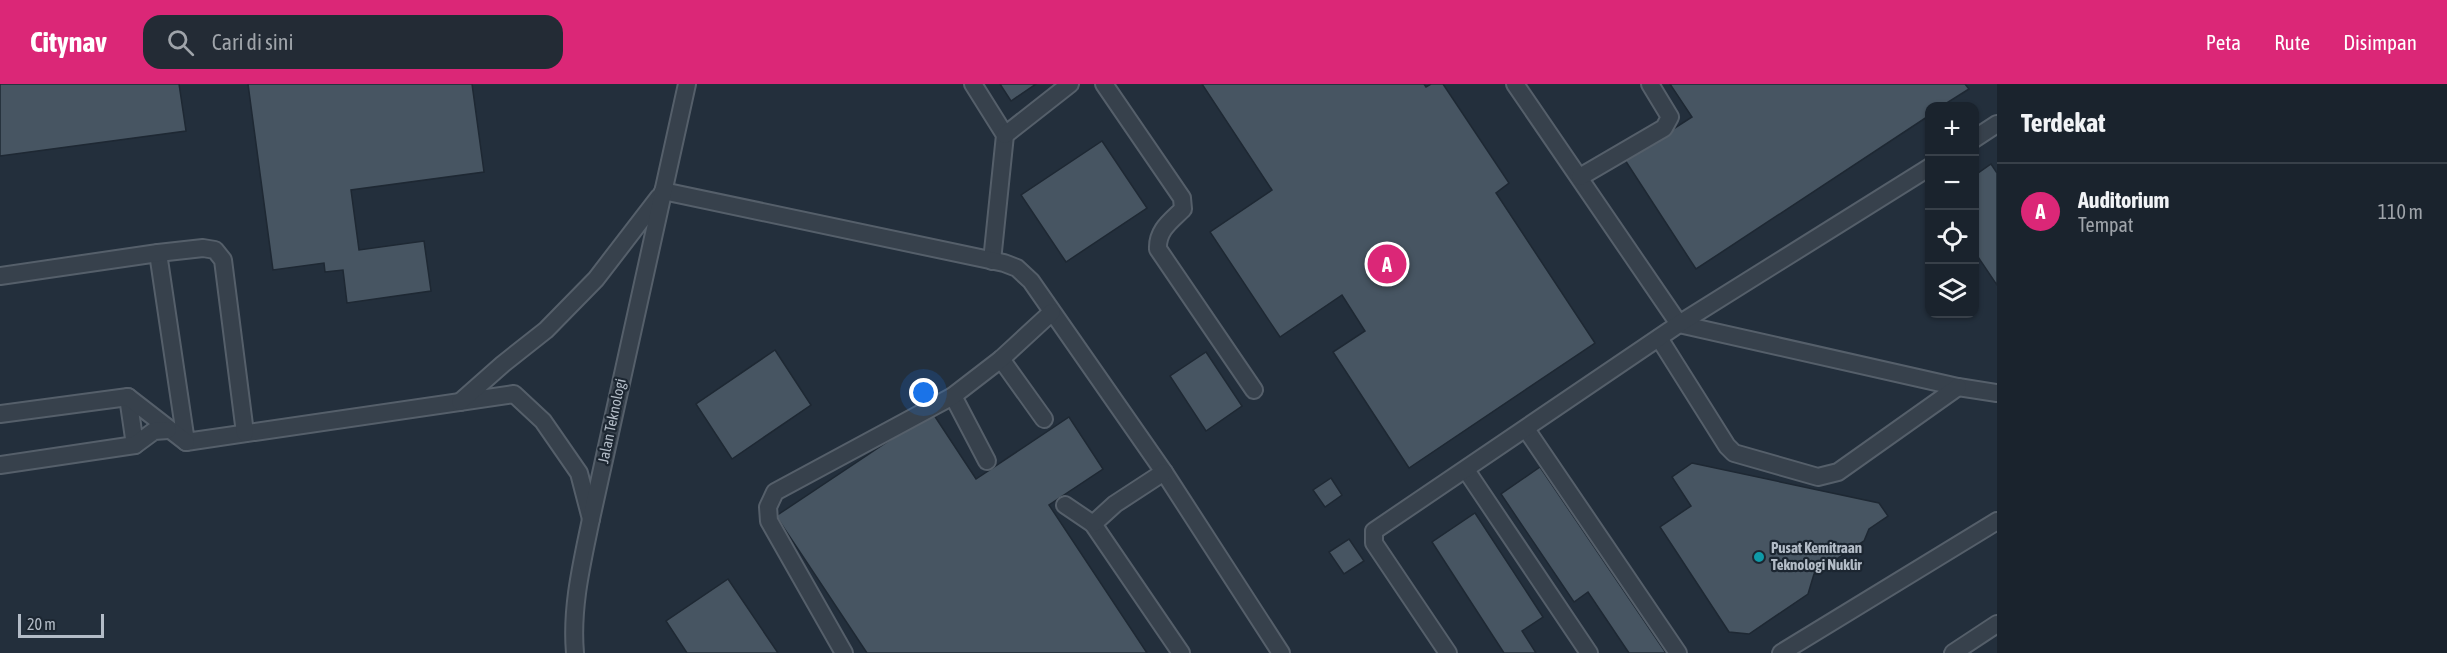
<!DOCTYPE html>
<html lang="id">
<head>
<meta charset="utf-8">
<style>
	:root { --surface:#1a232d; --page:#232b35; --text:#f1f3f6; --muted:#9fa4aa; --line:#384049; --accent:#db2777 }
	body { margin:0; font-family:"Asap Condensed",sans-serif; background:var(--page); color:var(--text) }
	.controls { position:absolute; right:18px; top:18px; display:grid; overflow:hidden; border-radius:12px; box-shadow:0 2px 4px #0004 }
	.controls button { width:54px; height:54px; display:grid; place-items:center; padding:0; border:0; border-bottom:2px solid var(--line); background:var(--surface); color:var(--text); font:30px sans-serif }
	.scale { position:absolute; left:18px; bottom:15px; width:86px; box-sizing:border-box; padding-left:6px; border:3px solid #b3bcc7; border-top:0; font-size:16px; line-height:21px; white-space:nowrap; color:#b3bcc7; -webkit-text-stroke:4px #1c2631; paint-order:stroke }
	.you { position:absolute; left:924px; top:309px; width:21px; height:21px; margin:-15px; border:4px solid #fff; border-radius:50%; background:#1a73e8; box-shadow:0 0 0 9px #1a73e833 }
	.badge { display:grid; place-items:center; width:39px; height:39px; border-radius:50%; background:var(--accent); color:#fff; font-size:20px; font-weight:700 }
	.pin { position:absolute; translate:-50% -50%; border:3px solid #fff; box-shadow:0 2px 6px #0006 }
	.list { margin:0; padding:0; list-style:none }
	h2 { display:flex; justify-content:space-between; align-items:center; height:78px; margin:0; padding:0 24px; font-size:26px }
	h2 small { font-size:20px; font-weight:400; color:var(--muted) }
	.list li { display:grid; grid-template-columns:39px 1fr auto; gap:18px; align-items:center; box-sizing:border-box; height:96px; padding:0 24px; border-top:2px solid var(--line) }
	.list b { display:block; font-size:22px; white-space:nowrap }
	.list p { margin:0; font-size:20px; white-space:nowrap; color:var(--muted) }
	.list em { font-size:20px; font-style:normal; color:var(--muted) }
	.icon { flex:none; width:33px; height:33px; fill:none; stroke:currentColor; stroke-width:2; stroke-linecap:round; stroke-linejoin:round }
	.map { position:relative; flex:none; width:1997px; height:569px; overflow:hidden }
	header { display:flex; align-items:center; gap:36px; box-sizing:border-box; height:84px; padding:0 30px; background:var(--accent); color:#fff }
	header strong { font-size:28px }
	nav { display:flex; gap:33px; margin-inline-start:auto; font-size:21px }
	.search { width:420px; height:54px; background:var(--page); display:flex; align-items:center; gap:15px; box-sizing:border-box; padding:0 21px; border-radius:18px; color:var(--muted); font-size:22px }
	main { display:flex }
	aside { flex:1; background:var(--surface) }
	.map>svg:first-child { display:block }
</style>
</head>
<body>
<header>
<strong>Citynav</strong>
<div class="search"><svg class="icon" aria-label="search" viewBox="0 0 24 24"><circle cx="10" cy="10" r="6"/><path d="M15 15l6 6"/></svg>Cari di sini</div>
<nav><a>Peta</a><a>Rute</a><a>Disimpan</a></nav>
</header>
<main>
<div class="map">
<svg width="1997" height="569" viewBox="0 0 1997 569">
	<rect width="100%" height="100%" fill="#232f3c"/>
	<g fill="#475562" stroke="#1e2833" stroke-width="1.5">
		<path d="M0,0H179L186,47L0,72Z"/>
		<path d="M248,0H472L484,88L351,106L359,166L424,157L431,207L347,219L343,186L325,188L324,179L273,186Z"/>
		<path d="M1000,0H1036L1011,17Z"/>
		<path d="M1202,0H1424L1426,3L1431,0H1443L1509,99L1496,109L1595,259L1409,384L1333,268L1365,247L1342,211L1280,253L1210,148L1272,106Z"/>
		<path d="M1670,0H1965L1969,5L1942,22H1930V31L1696,185L1625,76L1692,33Z"/>
		<path d="M1102,57L1147,124L1066,178L1021,111Z"/>
		<path d="M1991,80L1997,89V201L1974,167V92Z"/>
		<path d="M775,266L811,321L732,375L696,320Z"/>
		<path d="M1206,268L1242,322L1206,347L1170,292Z"/>
		<path d="M932,328L976,395L1069,333L1103,385L1049,421L1147,569H867L776,432Z"/>
		<path d="M1692,379L1879,419L1888,432L1869,445L1864,457L1814,490L1808,510L1749,550L1729,548L1660,443L1691,422L1672,393Z"/>
		<path d="M1540,383L1666,569H1629L1588,508L1574,518L1501,410Z"/>
		<path d="M1331,394L1342,411L1325,423L1313,406Z"/>
		<path d="M1475,429L1543,533L1522,547L1536,569H1504L1432,458Z"/>
		<path d="M1349,455L1364,477L1344,490L1329,468Z"/>
		<path d="M728,495L778,569H687L666,537Z"/>
	</g>
	<g fill="none" stroke-linecap="round" stroke-linejoin="round">
		<defs>
			<g id="service">
				<path d="M973,0L1005,51L992,177"/>
				<path d="M1104,0L1182,114L1183,125C1171,137 1157,146 1158,165L1254,306"/>
				<path d="M1515,0L1679,240L1958,303L1997,309"/>
				<path d="M1005,51L1070,0"/>
				<path d="M1974,55L1997,40"/>
				<path d="M1580,93L1664,44L1670,33L1650,0"/>
				<path d="M663,107L1004,179L1017,184L1031,197L1164,388L1281,569"/>
				<path d="M158,169L186,358L514,310L543,337L579,389L591,435"/>
				<path d="M0,192L158,169L203,164L215,166L223,176L245,349"/>
				<path d="M1659,254L1727,362L1734,369L1818,393L1838,388L1958,303"/>
				<path d="M1001,275L1044,335"/>
				<path d="M953,312L987,377"/>
				<path d="M128,313L135,361"/>
				<path d="M460,318L503,280L546,246L596,195L659,113"/>
				<path d="M0,330L128,313L186,358"/>
				<path d="M1526,345L1678,569"/>
				<path d="M0,381L135,361L154,347L168,346"/>
				<path d="M1466,386L1589,569"/>
				<path d="M1065,421L1093,440L1181,569"/>
				<path d="M1093,440L1115,420L1164,388"/>
				<path d="M575,569C571,523 582,479 591,435L687,0"/>
				<path d="M844,569L769,437L768,423L775,408L953,312L1001,275L1052,228"/>
				<path d="M1448,569L1374,459V447L1679,240L1930,83"/>
				<path d="M1781,569L1997,437"/>
				<path d="M1953,569L1997,540"/>
			</g>
		</defs>
		<use href="#service" stroke="#555f6a" stroke-width="20"/>
		<use href="#service" stroke="#37414c" stroke-width="16"/>
	</g>
	<circle fill="#0f9aa8" stroke="#1c2631" stroke-width="2" cx="1759" cy="473" r="6"/>
	<g text-anchor="middle" stroke-width="4.5" stroke-linejoin="round" paint-order="stroke">
		<g font-size="15" fill="#b3bcc7" stroke="#1c2631">
			<text transform="translate(612 337) rotate(-78)" y="5">Jalan Teknologi</text>
		</g>
		<g font-size="15" font-weight="bold" fill="#b3bcc7" stroke="#1c2631" text-anchor="start">
			<text x="1771" y="469">Pusat Kemitraan<tspan x="1771" dy="17">Teknologi Nuklir</tspan></text>
		</g>
	</g>
</svg>
<div class="controls">
<button>+</button>
<button>−</button>
<button><svg class="icon" aria-label="locate" viewBox="0 0 24 24"><circle cx="12" cy="12" r="6"/><path d="M12 2v4M12 18v4M2 12h4M18 12h4"/></svg></button>
<button><svg class="icon" aria-label="layers" viewBox="0 0 24 24"><path d="M12 4l9 5-9 5-9-5zM3 14l9 5 9-5"/></svg></button>
</div>
<div class="scale">20 m</div>
<div class="you"></div>
<div class="pin badge" style="left:1387px;top:180px">A</div>
</div>
<aside>
<h2>Terdekat<small></small></h2>
<ul class="list">
<li><span class="badge">A</span><div><b>Auditorium</b><p>Tempat</p></div><em>110 m</em></li>
</ul>
</aside>
</main>
</body>
</html>
